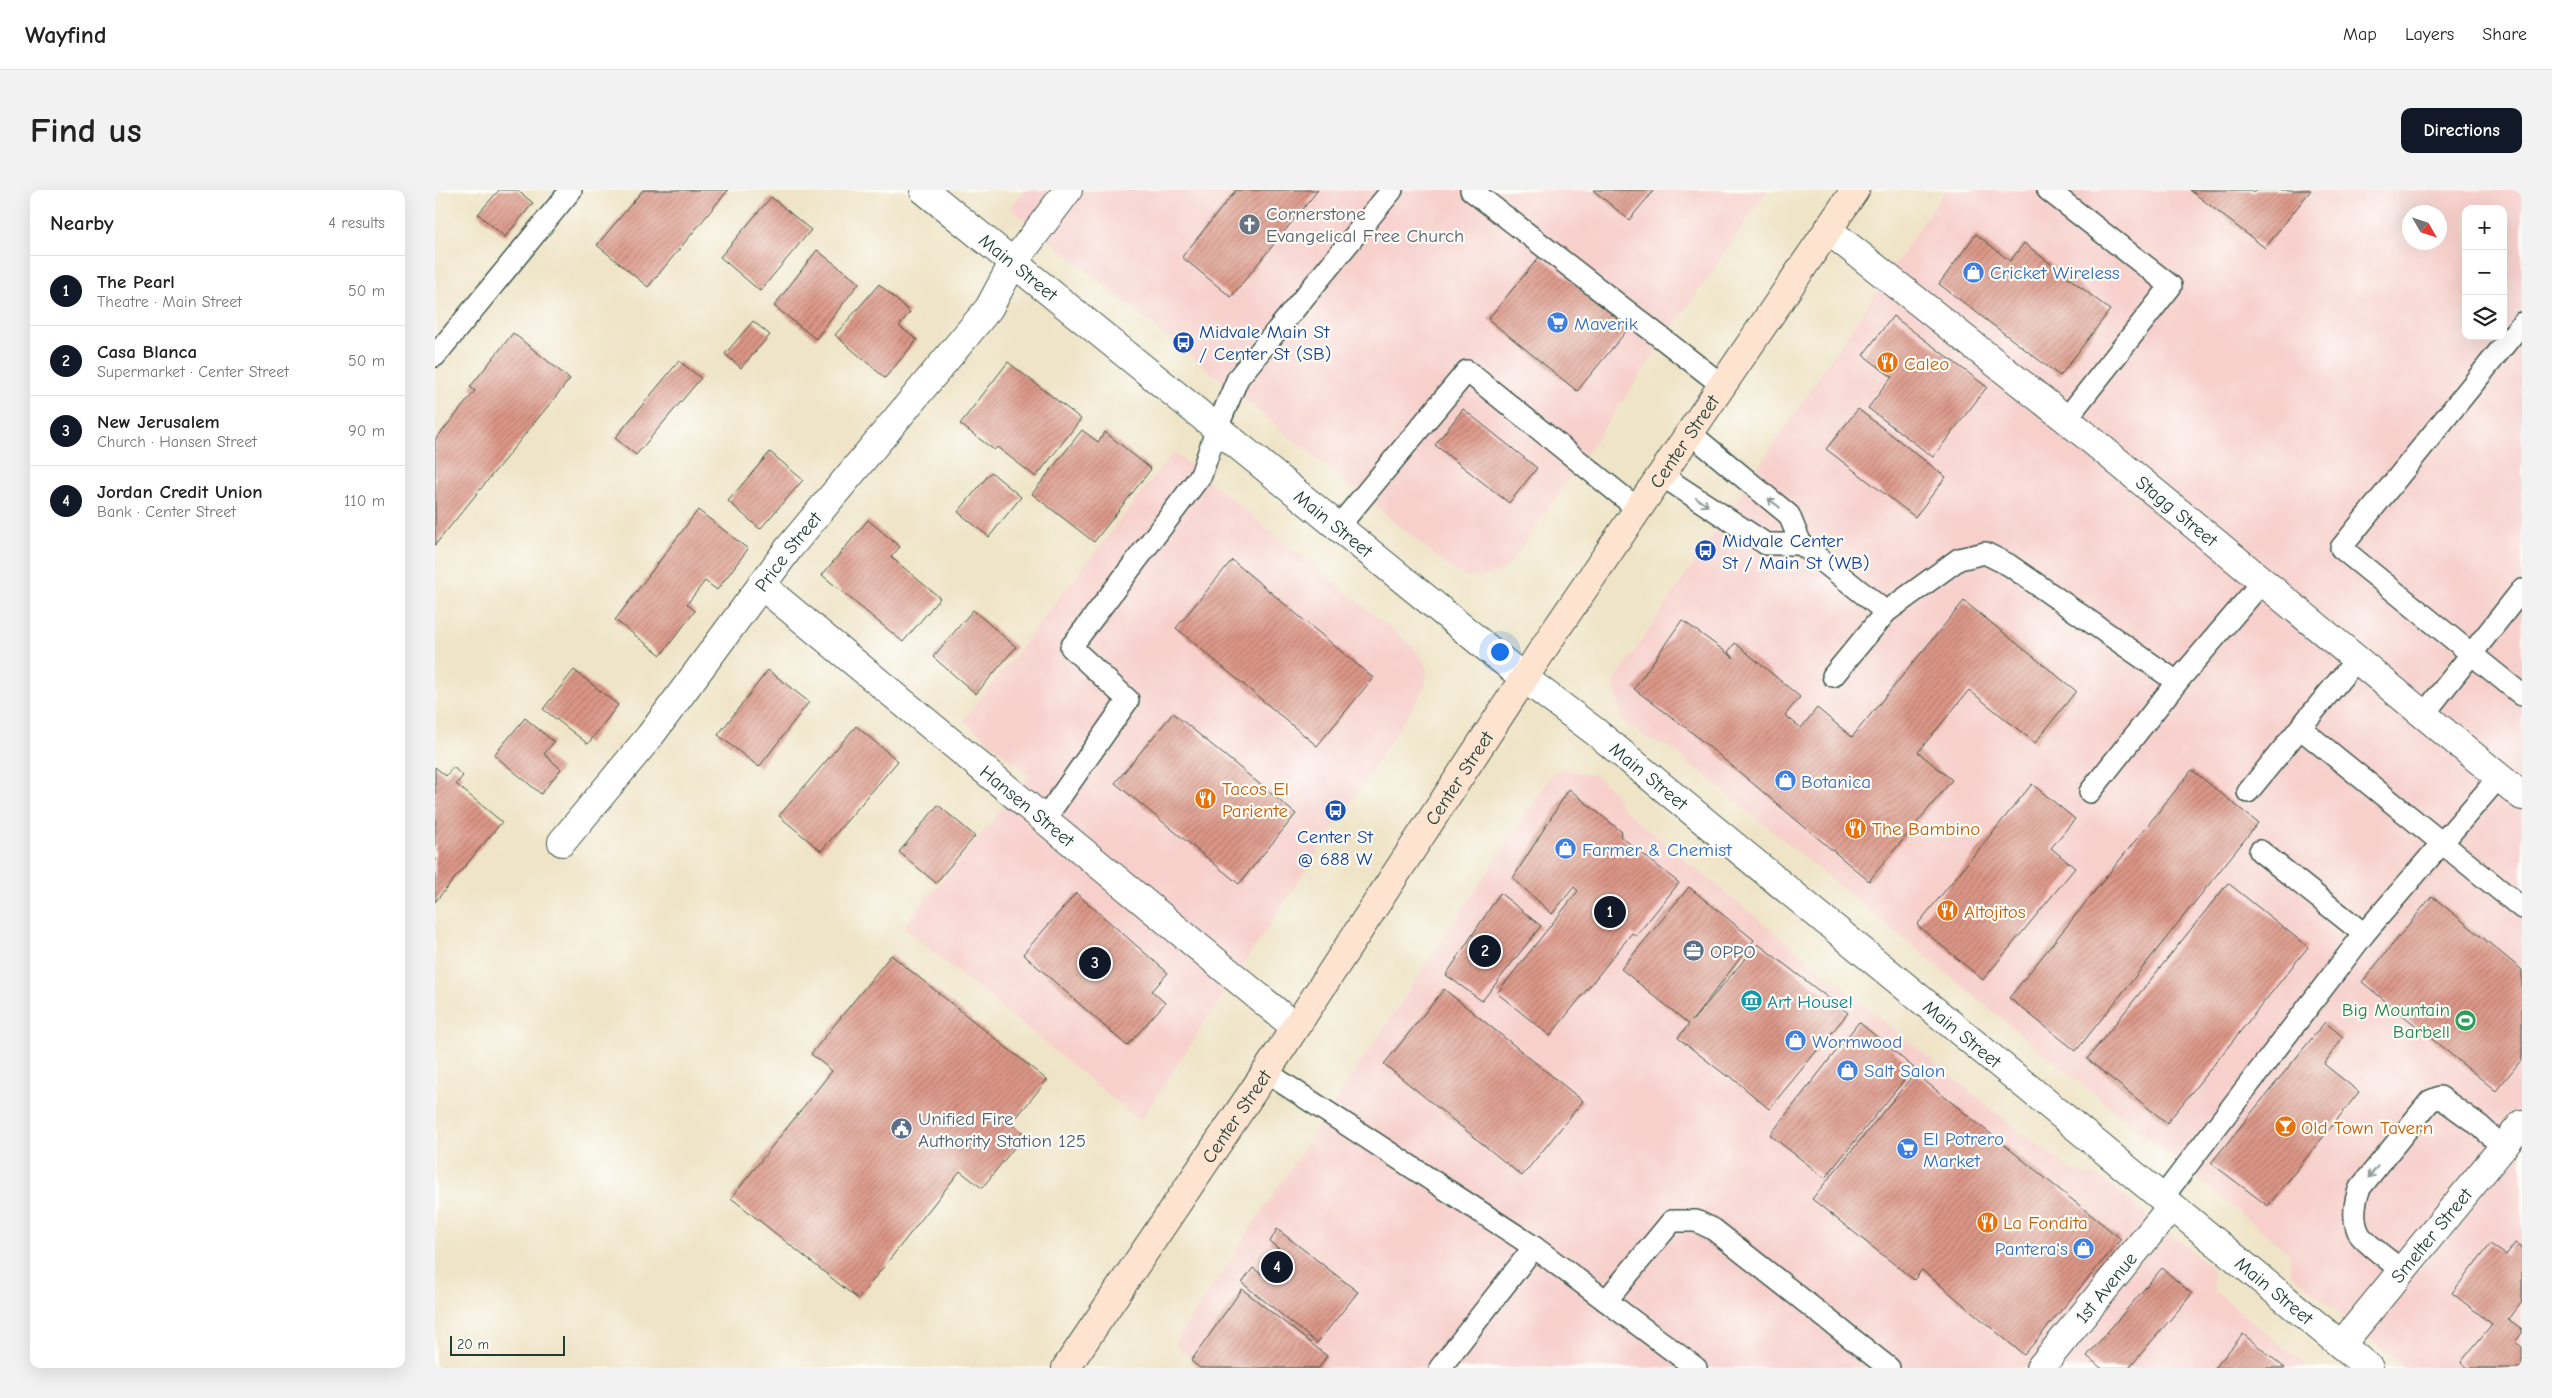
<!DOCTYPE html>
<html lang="en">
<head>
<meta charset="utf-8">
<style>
	:root { --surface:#fff; --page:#f2f2f2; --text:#222; --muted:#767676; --line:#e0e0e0; --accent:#111827 }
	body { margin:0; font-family:"Comic Neue",sans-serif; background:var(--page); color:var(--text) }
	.controls { position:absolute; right:15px; top:15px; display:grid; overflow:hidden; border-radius:10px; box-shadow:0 5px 20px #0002 }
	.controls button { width:45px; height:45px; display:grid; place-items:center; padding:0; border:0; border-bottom:1px solid var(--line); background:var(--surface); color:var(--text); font:25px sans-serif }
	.compass { position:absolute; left:1967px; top:15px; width:45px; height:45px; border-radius:50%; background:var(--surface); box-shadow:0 5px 20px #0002; rotate:129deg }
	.scale { position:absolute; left:15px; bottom:12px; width:115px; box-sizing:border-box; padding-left:5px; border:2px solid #1f3d34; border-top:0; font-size:14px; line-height:18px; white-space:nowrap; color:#1f3d34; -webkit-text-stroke:4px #fdfcf7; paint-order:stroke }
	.you { position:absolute; left:1064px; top:461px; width:18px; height:18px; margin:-12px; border:4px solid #fff; border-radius:50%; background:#1a73e8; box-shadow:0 0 0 8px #1a73e833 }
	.badge { display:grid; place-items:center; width:32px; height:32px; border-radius:50%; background:var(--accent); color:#fff; font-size:16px; font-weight:700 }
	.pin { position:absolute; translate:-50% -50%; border:2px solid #fff; box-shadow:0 1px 5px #0006 }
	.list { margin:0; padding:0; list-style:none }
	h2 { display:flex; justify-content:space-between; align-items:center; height:65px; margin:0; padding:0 20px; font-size:21px }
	h2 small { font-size:16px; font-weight:400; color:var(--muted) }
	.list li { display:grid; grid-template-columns:32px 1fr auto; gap:15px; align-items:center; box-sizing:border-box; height:70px; padding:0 20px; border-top:1px solid var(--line) }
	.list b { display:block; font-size:19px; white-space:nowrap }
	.list p { margin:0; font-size:16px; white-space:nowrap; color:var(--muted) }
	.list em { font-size:16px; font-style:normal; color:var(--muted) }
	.icon { flex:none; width:28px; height:28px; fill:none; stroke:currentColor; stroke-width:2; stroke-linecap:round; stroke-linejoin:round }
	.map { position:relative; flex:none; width:2087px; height:1178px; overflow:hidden; border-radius:10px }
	header { display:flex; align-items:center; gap:30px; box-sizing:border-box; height:70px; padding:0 25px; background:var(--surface); border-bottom:1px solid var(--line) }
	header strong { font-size:24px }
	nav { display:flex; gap:28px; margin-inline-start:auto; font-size:18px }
	.intro { display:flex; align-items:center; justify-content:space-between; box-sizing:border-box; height:120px; padding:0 30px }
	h1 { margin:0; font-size:35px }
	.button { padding:12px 22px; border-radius:10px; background:var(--accent); color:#fff; font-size:18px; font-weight:700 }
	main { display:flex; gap:30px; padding:0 30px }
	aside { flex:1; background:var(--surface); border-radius:10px; box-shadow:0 5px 20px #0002 }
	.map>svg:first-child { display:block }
</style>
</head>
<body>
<header>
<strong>Wayfind</strong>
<nav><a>Map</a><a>Layers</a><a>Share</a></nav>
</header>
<div class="intro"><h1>Find us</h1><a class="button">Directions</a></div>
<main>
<aside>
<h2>Nearby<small>4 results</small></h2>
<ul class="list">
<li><span class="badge">1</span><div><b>The Pearl</b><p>Theatre · Main Street</p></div><em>50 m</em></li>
<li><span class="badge">2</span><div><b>Casa Blanca</b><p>Supermarket · Center Street</p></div><em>50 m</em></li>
<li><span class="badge">3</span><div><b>New Jerusalem</b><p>Church · Hansen Street</p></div><em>90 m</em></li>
<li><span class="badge">4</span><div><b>Jordan Credit Union</b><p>Bank · Center Street</p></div><em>110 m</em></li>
</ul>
</aside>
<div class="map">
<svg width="2087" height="1178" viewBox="0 0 2087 1178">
	<defs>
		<pattern id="building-hatch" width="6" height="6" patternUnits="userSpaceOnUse" patternTransform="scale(1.25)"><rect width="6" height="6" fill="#dc9687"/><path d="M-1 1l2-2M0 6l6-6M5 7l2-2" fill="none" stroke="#b27c6f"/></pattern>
	</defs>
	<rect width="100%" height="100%" fill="#fdfcf7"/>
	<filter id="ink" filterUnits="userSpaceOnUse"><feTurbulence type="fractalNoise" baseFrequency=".02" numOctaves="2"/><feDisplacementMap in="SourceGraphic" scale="10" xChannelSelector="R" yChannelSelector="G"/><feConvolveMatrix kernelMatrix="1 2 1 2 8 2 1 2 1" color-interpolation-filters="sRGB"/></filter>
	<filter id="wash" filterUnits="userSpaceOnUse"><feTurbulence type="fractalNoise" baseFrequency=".0096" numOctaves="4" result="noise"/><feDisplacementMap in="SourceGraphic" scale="20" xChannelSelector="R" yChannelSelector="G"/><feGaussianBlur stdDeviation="1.12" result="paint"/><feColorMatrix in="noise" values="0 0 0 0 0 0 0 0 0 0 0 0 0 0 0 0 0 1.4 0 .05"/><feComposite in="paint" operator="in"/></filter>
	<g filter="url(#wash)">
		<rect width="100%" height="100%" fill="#efe4c7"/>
		<g fill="#f7d0cc" fill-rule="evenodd">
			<path d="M590,0H1333L1075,374L1067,381L1046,387H1033L1016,378L575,18Z"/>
			<path d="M1510,0H2087V1178H1971L1856,1084L1854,1063L1232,555L1215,550L1188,531L1179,494L1181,489ZM2031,19H2068V146H2031ZM1974,22H2004V52H1974Z"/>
			<path d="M739,261L743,266L978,457L990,472L992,481L989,498L981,512L705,931L468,737L595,586L529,530Z"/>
			<path d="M1124,579L1159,585L1168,592L1180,603L1184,616L1575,934L1639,982L1665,987L1777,1078L1779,1101L1874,1178H768L739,1154L1115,588Z"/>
		</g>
		<g id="blocks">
			<g fill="url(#building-hatch)">
				<path d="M64,0H82L98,13L70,47L43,24Z"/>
				<path d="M208,0H293L213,97L162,55Z"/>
				<path d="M801,0H883L796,107L747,67Z"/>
				<path d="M1158,0H1219L1194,30Z"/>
				<path d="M1755,0H1816L1819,3L1821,0H1876L1830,58Z"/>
				<path d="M336,7L376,40L325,101L285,67Z"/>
				<path d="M1541,44L1575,71L1589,53L1675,120L1625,186L1504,94Z"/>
				<path d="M382,60L424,93L381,149L339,116Z"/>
				<path d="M1105,66L1194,138L1142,201L1053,129Z"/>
				<path d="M444,94L475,122L464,136L482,150L450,188L400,145Z"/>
				<path d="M1458,126L1552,197L1498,267L1433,218L1457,187L1428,165Z"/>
				<path d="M318,131L335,145L306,178L290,164Z"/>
				<path d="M78,143L135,189L0,355V250L40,201L35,197Z"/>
				<path d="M244,171L266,188L201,265L180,248Z"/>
				<path d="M573,172L646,229L601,287L562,257L559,260L525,234Z"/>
				<path d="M1028,219L1102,278L1074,313L1000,255Z"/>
				<path d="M1423,219L1511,287L1480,327L1391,259Z"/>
				<path d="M647,240L663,252L670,242L716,279L659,352L597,304Z"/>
				<path d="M335,262L368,290L325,339L293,311Z"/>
				<path d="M556,282L586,307L554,347L523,322Z"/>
				<path d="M263,320L313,359L282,400L270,391L252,414L260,421L226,465L180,430Z"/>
				<path d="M433,330L465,357L456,367L505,408L468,452L387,385Z"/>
				<path d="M797,370L938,488L882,556L741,438Z"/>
				<path d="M1529,411L1641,501L1600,553L1534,500L1483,562L1517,590L1434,691L1254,540L1199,499L1247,430L1299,468L1293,462L1300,453L1365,507L1350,525L1366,538L1382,518L1417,547Z"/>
				<path d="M538,420L581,457L541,504L498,467Z"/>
				<path d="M139,480L183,515L153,554L108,519Z"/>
				<path d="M333,480L374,512L324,577L283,545Z"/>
				<path d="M738,523L861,624L804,694L680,593Z"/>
				<path d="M90,528L119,552L109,564L126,579L106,604L59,565Z"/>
				<path d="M421,536L463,571L386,661L344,626Z"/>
				<path d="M0,577L11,586L18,577L28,586L21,594L67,632L0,712Z"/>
				<path d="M1757,580L1823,633L1641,861L1574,808Z"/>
				<path d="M1597,594L1640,629L1616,658L1640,678L1548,790L1482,735Z"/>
				<path d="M1134,599L1187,642L1185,646L1244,693L1201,746L1197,743L1115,846L1062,803L1143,701L1139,697L1117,724L1078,688Z"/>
				<path d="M503,615L540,646L501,693L464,662Z"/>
				<path d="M1793,693L1873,757L1732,933L1652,869Z"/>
				<path d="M1254,697L1319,750L1257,831L1323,754L1413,823L1334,919L1294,885L1293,887L1243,848L1254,834L1186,779Z"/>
				<path d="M641,703L733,783L717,801L730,813L692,856L588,764Z"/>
				<path d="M1065,703L1106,736L1047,811L1011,785Z"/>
				<path d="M1997,706L2087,780V869L2061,901L1927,792Z"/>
				<path d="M456,765L612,890L576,934L590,944L547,998L525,981L423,1109L296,1008L397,881L376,864Z"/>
				<path d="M1009,799L1148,911L1087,986L949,874Z"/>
				<path d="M1424,832L1479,878L1390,988L1335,945Z"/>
				<path d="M1890,832L1908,847L1889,874L1924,902L1833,1016L1776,973Z"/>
				<path d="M1480,883L1686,1049L1589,1165L1487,1080L1479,1090L1377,1009Z"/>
				<path d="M842,1039L923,1102L882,1153L807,1093L818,1078L826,1084L843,1058L835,1052Z"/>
				<path d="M2080,1053L2087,1058V1111L2073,1129L2087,1139V1143L2080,1152L2087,1157V1178H2033L2026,1172L2057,1134L2017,1103L2055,1054L2071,1065Z"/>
				<path d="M1727,1078L1757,1104L1694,1178H1666L1652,1166Z"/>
				<path d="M807,1099L892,1166L884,1178H765L756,1171Z"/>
				<path d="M1808,1144L1850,1178H1780Z"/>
			</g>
		</g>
	</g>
	<g filter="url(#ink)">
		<use href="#blocks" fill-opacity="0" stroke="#3e564a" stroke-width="1"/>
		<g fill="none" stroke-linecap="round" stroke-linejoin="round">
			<defs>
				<g id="service">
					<path d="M1036,0L1287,195"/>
					<path d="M1613,0L1736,96L1631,229"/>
					<path d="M2087,133L1906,358L2087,505"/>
					<path d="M0,166L136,0"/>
					<path d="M1226,285L1331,354H1366L1354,325L1255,243"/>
					<path d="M903,337L1032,181L1203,319"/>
					<path d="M1366,354L1451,422L1524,369L1550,363L1574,375L1742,492L1828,391"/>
					<path d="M1398,486L1451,422"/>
					<path d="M1989,524L2087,400"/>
					<path d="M2064,587L2007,653L2087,718"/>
					<path d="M1655,602L1742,492"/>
					<path d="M1813,602L1865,538"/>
					<path d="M609,630L693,510L636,457L766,285L782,238L803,188L957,0"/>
					<path d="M1825,661L1929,744L2007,653L1865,538L1922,469"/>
					<path d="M831,882L1099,1057L1261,1178"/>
					<path d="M1727,1008L1929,744"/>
					<path d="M1967,1081C1958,1073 1930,1053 1925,1045C1917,1032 1919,1012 1925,998L1995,911L2005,907L2045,936L2068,957"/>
					<path d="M1171,1111L1237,1031H1261L1278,1039L1454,1178"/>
					<path d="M1005,1178L1099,1057"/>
				</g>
				<g id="minor">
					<path id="s1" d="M1393,40L1631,229L2087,606"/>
					<path id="s2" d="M326,395L860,837"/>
					<path id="s3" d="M127,652L215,546L354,358L554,118L578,73L633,0"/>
					<path id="s4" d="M1906,1155L2087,934"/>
					<path id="s5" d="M1605,1178L1737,1016"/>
				</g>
				<g id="tertiary">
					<path id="s6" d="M489,0L1089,488L1162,543L1934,1178"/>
				</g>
				<g id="secondary">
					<path id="s7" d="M631,1178L831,882L1118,444L1420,0"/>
				</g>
			</defs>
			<use href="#service" stroke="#3e564a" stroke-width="24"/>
			<use href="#minor" stroke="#3e564a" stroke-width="30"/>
			<use href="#tertiary" stroke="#3e564a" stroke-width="30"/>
			<use href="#secondary" stroke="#3e564a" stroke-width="30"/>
			<use href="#service" stroke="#fff" stroke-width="21"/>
			<use href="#minor" stroke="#fff" stroke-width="28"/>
			<use href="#tertiary" stroke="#fff" stroke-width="28"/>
			<use href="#secondary" stroke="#fde4d1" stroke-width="28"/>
		</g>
		<defs><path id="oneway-shaft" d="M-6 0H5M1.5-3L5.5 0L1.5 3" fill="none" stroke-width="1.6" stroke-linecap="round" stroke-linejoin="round" transform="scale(1.25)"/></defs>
		<g stroke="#8f9e9a">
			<use href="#oneway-shaft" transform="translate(1267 312) rotate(34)"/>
			<use href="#oneway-shaft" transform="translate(1339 313) rotate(-142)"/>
			<use href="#oneway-shaft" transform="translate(1938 982) rotate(128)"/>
		</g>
	</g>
	<defs>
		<symbol id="church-disc" viewBox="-11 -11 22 22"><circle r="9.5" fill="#6b7280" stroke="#fdfcf7"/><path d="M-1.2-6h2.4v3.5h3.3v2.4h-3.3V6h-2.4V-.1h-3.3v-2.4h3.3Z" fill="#fff"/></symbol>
		<symbol id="shop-disc" viewBox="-11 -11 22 22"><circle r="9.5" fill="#3f7fe0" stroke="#fdfcf7"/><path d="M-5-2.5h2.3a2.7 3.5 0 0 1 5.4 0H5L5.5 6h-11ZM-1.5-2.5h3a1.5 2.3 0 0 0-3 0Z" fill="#fff"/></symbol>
		<symbol id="supermarket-disc" viewBox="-11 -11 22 22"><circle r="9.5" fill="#3f7fe0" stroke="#fdfcf7"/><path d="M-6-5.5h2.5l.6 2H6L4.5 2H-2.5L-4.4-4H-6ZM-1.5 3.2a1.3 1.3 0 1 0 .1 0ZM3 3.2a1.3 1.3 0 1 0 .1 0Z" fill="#fff"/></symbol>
		<symbol id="bus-disc" viewBox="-11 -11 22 22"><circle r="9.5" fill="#1a4fb4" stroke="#fdfcf7"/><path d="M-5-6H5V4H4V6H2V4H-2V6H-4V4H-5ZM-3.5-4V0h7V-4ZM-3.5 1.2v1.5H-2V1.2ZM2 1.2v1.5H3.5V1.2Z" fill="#fff"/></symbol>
		<symbol id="restaurant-disc" viewBox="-11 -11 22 22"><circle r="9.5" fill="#e8710a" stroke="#fdfcf7"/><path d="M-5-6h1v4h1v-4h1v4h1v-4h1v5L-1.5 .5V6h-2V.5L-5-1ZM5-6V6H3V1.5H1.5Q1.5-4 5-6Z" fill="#fff"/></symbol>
		<symbol id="office-disc" viewBox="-11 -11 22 22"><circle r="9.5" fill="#5c6f8a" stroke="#fdfcf7"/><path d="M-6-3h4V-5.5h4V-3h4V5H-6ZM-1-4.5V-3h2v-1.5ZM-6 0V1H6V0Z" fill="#fff"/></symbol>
		<symbol id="museum-disc" viewBox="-11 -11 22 22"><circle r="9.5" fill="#0f9aa8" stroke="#fdfcf7"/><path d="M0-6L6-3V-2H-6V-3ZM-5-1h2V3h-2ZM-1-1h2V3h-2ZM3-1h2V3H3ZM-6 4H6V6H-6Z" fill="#fff"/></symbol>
		<symbol id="stadium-disc" viewBox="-11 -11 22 22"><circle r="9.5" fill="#2e9e5b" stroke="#fdfcf7"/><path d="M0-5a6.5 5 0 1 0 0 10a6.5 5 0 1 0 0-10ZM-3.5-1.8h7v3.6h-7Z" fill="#fff"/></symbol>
		<symbol id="bar-disc" viewBox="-11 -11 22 22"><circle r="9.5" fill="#e8710a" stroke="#fdfcf7"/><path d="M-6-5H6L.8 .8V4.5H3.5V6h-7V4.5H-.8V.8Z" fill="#fff"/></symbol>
		<symbol id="civic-disc" viewBox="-11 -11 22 22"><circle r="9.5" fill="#5c6f8a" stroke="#fdfcf7"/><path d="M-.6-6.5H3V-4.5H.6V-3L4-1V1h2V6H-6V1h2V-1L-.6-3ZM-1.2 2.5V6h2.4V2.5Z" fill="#fff"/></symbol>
	</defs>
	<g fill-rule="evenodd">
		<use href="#church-disc" x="802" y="22" width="25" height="25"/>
		<use href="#shop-disc" x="1526" y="70" width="25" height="25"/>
		<use href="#supermarket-disc" x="1110" y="120" width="25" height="25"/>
		<use href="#bus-disc" x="736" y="140" width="25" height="25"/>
		<use href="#restaurant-disc" x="1440" y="160" width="25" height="25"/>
		<use href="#bus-disc" x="1258" y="348" width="25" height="25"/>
		<use href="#shop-disc" x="1338" y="578" width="25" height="25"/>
		<use href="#restaurant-disc" x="758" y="596" width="25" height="25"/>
		<use href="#bus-disc" x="888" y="608" width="25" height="25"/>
		<use href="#restaurant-disc" x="1408" y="626" width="25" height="25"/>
		<use href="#shop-disc" x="1118" y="646" width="25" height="25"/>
		<use href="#restaurant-disc" x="1500" y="708" width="25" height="25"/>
		<use href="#office-disc" x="1246" y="748" width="25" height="25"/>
		<use href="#museum-disc" x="1304" y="798" width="25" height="25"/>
		<use href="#stadium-disc" x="2018" y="818" width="25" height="25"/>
		<use href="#shop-disc" x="1348" y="838" width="25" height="25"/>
		<use href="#shop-disc" x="1400" y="868" width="25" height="25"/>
		<use href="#bar-disc" x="1838" y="924" width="25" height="25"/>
		<use href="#civic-disc" x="454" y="926" width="25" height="25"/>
		<use href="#supermarket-disc" x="1460" y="946" width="25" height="25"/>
		<use href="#restaurant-disc" x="1540" y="1020" width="25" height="25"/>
		<use href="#shop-disc" x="1636" y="1046" width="25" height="25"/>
	</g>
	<g text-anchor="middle" stroke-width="4.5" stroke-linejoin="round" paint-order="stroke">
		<g font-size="19" fill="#5b616d" stroke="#fdfcf7" text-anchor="start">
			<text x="831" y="30">Cornerstone<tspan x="831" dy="22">Evangelical Free Church</tspan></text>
		</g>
		<g font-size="19" fill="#1f3d34" stroke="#fdfcf7">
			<text dy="7" stroke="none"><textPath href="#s6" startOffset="122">Main Street</textPath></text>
			<text dy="7" stroke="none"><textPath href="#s7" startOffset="1114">Center Street</textPath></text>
			<text dy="7" stroke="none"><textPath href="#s1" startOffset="448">Stagg Street</textPath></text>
			<text dy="7" stroke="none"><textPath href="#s6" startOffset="528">Main Street</textPath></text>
			<text dy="7" stroke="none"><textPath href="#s3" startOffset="368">Price Street</textPath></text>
			<text dy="7" stroke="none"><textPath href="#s6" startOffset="932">Main Street</textPath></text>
			<text dy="7" stroke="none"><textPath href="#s7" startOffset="709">Center Street</textPath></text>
			<text dy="7" stroke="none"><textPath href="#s2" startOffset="346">Hansen Street</textPath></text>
			<text dy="7" stroke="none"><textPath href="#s6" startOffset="1338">Main Street</textPath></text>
			<text dy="7" stroke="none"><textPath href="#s7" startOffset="304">Center Street</textPath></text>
			<text dy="7" stroke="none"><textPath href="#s4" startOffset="142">Smelter Street</textPath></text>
			<text dy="7" stroke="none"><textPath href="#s5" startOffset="104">1st Avenue</textPath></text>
			<text dy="7" stroke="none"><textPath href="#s6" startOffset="1742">Main Street</textPath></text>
		</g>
		<g font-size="19" fill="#366cbe" stroke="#fdfcf7" text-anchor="start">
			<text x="1555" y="89">Cricket Wireless</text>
			<text x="1139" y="140">Maverik</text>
			<text x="1366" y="598">Botanica</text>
			<text x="1147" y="666">Farmer &amp; Chemist</text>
			<text x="1377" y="858">Wormwood</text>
			<text x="1429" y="887">Salt Salon</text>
			<text x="1488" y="955">El Potrero<tspan x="1488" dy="22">Market</tspan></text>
			<text x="1633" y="1065" text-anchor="end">Pantera's</text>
		</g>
		<g font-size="19" fill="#164399" stroke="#fdfcf7" text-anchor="start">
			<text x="764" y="148">Midvale Main St<tspan x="764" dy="22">/ Center St (SB)</tspan></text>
			<text x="1287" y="357">Midvale Center<tspan x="1287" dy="22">St / Main St (WB)</tspan></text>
			<text x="900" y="653" text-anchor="middle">Center St<tspan x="900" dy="22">@ 688 W</tspan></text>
		</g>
		<g font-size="19" fill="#c56008" stroke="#fdfcf7" text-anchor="start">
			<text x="1469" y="180">Caleo</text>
			<text x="787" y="605">Tacos El<tspan x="787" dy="22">Pariente</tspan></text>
			<text x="1437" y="645">The Bambino</text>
			<text x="1529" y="728">Altojitos</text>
			<text x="1866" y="944">Old Town Tavern</text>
			<text x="1568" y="1039">La Fondita</text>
		</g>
		<g font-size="19" fill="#4e5e75" stroke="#fdfcf7" text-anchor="start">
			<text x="1275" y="768">OPPO</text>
			<text x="483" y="935">Unified Fire<tspan x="483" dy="22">Authority Station 125</tspan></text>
		</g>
		<g font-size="19" fill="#0d838f" stroke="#fdfcf7" text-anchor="start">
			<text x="1332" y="818">Art House!</text>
		</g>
		<g font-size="19" fill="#27864d" stroke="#fdfcf7" text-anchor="end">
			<text x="2015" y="826">Big Mountain<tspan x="2015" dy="22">Barbell</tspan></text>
		</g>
	</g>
</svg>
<div class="controls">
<button>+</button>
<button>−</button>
<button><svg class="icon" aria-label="layers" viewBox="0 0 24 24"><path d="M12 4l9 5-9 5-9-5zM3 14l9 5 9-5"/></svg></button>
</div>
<svg class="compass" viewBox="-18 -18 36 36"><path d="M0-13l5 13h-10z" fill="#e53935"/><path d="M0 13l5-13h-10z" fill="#767676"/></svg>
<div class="scale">20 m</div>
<div class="you"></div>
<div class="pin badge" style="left:1175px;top:722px">1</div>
<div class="pin badge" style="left:1050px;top:761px">2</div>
<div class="pin badge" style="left:660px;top:773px">3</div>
<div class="pin badge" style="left:842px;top:1077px">4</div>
</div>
</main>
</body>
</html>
